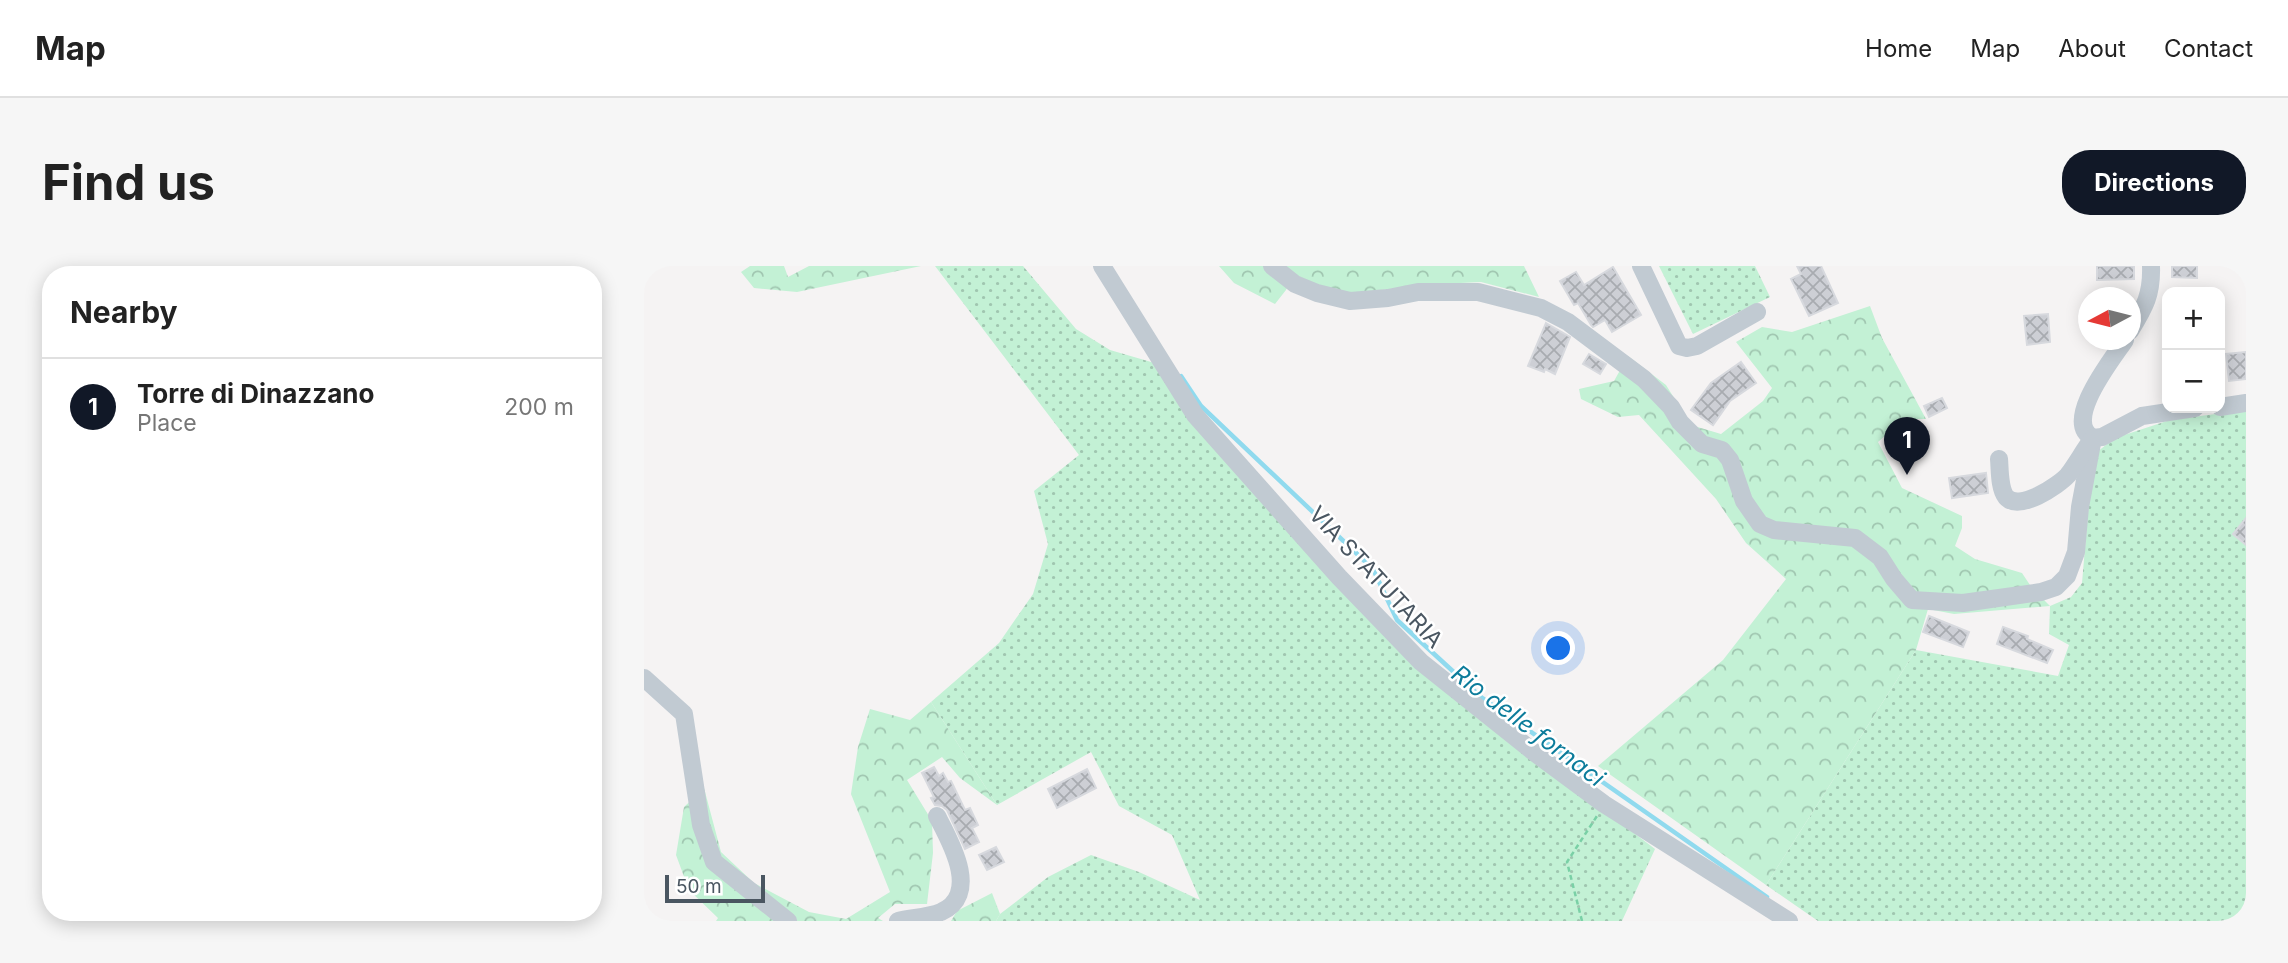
<!DOCTYPE html>
<html lang="en">
<head>
<meta charset="utf-8">
<style>
	:root { --surface:#fff; --page:#f6f6f6; --text:#222; --muted:#767676; --line:#e0e0e0; --accent:#111827 }
	body { margin:0; font-family:Inter,sans-serif; background:var(--page); color:var(--text) }
	.controls { position:absolute; right:21px; top:21px; display:grid; overflow:hidden; border-radius:14px; box-shadow:0 4px 18px #0003 }
	.controls button { width:63px; height:63px; display:grid; place-items:center; padding:0; border:0; border-bottom:2px solid var(--line); background:var(--surface); color:var(--text); font:35px sans-serif }
	.compass { position:absolute; left:1434px; top:21px; width:63px; height:63px; border-radius:50%; background:var(--surface); box-shadow:0 4px 18px #0003; rotate:263deg }
	.scale { position:absolute; left:21px; bottom:18px; width:100px; box-sizing:border-box; padding-left:7px; border:4px solid #4a5661; border-top:0; font-size:19px; line-height:24px; white-space:nowrap; color:#4a5661; -webkit-text-stroke:5px #fff; paint-order:stroke }
	.you { position:absolute; left:915px; top:383px; width:24px; height:24px; margin:-18px; border:5px solid #fff; border-radius:50%; background:#1a73e8; box-shadow:0 0 0 10px #1a73e833 }
	.badge { display:grid; place-items:center; width:46px; height:46px; border-radius:50%; background:var(--accent); color:#fff; font-size:23px; font-weight:700 }
	.pin { position:absolute; translate:-50% -58px; filter:drop-shadow(0 2px 4px #0008) }
	.pin::after { content:''; position:absolute; top:37px; width:24px; height:21px; background:inherit; clip-path:polygon(0 0,100% 0,50% 100%) }
	.list { margin:0; padding:0; list-style:none }
	h2 { display:flex; justify-content:space-between; align-items:center; height:91px; margin:0; padding:0 28px; font-size:30px }
	h2 small { font-size:23px; font-weight:400; color:var(--muted) }
	.list li { display:grid; grid-template-columns:46px 1fr auto; gap:21px; align-items:center; box-sizing:border-box; height:98px; padding:0 28px; border-top:2px solid var(--line) }
	.list b { display:block; font-size:26px; white-space:nowrap }
	.list p { margin:0; font-size:23px; white-space:nowrap; color:var(--muted) }
	.list em { font-size:23px; font-style:normal; color:var(--muted) }
	.map { position:relative; flex:none; width:1602px; height:655px; overflow:hidden; border-radius:28px }
	header { display:flex; align-items:center; gap:42px; box-sizing:border-box; height:98px; padding:0 35px; background:var(--surface); border-bottom:2px solid var(--line) }
	header strong { font-size:33px }
	nav { display:flex; gap:38px; margin-inline-start:auto; font-size:24px }
	.intro { display:flex; align-items:center; justify-content:space-between; box-sizing:border-box; height:168px; padding:0 42px }
	h1 { margin:0; font-size:49px }
	.button { padding:18px 32px; border-radius:28px; background:var(--accent); color:#fff; font-size:24px; font-weight:700 }
	main { display:flex; gap:42px; padding:0 42px }
	aside { flex:1; background:var(--surface); border-radius:28px; box-shadow:0 4px 18px #0003 }
	.map>svg:first-child { display:block }
</style>
</head>
<body>
<header>
<strong>Map</strong>
<nav><a>Home</a><a>Map</a><a>About</a><a>Contact</a></nav>
</header>
<div class="intro"><h1>Find us</h1><a class="button">Directions</a></div>
<main>
<aside>
<h2>Nearby<small></small></h2>
<ul class="list">
<li><span class="badge">1</span><div><b>Torre di Dinazzano</b><p>Place</p></div><em>200 m</em></li>
</ul>
</aside>
<div class="map">
<svg width="1602" height="655" viewBox="0 0 1602 655">
	<defs>
		<pattern id="grass-dots" width="8" height="8" patternUnits="userSpaceOnUse" patternTransform="scale(1.75)"><rect width="8" height="8" fill="#c3f1d5"/><path d="M2 2h.1M6 6h.1" fill="none" stroke="#a0c6b0" stroke-width="1.8" stroke-linecap="round"/></pattern>
		<pattern id="forest-crowns" width="20" height="18" patternUnits="userSpaceOnUse" patternTransform="scale(1.75)"><rect width="20" height="18" fill="#c3f1d5"/><path d="M2 6a3 3 0 1 1 6 0M12 15a3 3 0 1 1 6 0" fill="none" stroke="#a0c6b0"/></pattern>
		<pattern id="building-cross-hatch" width="8" height="8" patternUnits="userSpaceOnUse" patternTransform="scale(1.75)"><rect width="8" height="8" fill="#cdcfd5"/><path d="M0 0l8 8M0 8l8-8" fill="none" stroke="#a8abb0"/></pattern>
	</defs>
	<rect width="100%" height="100%" fill="#f5f3f3"/>
	<g fill="url(#grass-dots)">
		<path d="M291,0H379L432,63L466,84L514,98L774,402L1011,583L978,655H352L356,648L404,611L447,589L495,606L556,634L528,569L475,540L447,486L353,539L287,436L355,377L389,328L404,278L390,225L435,189Z"/>
		<path d="M1015,0H1111L1126,31L1049,68Z"/>
		<path d="M1602,144V655H1174L1122,619L1272,384L1414,410L1425,379L1405,368L1406,340L1427,331L1438,317L1449,189L1471,172L1526,154Z"/>
	</g>
	<g fill="url(#forest-crowns)">
		<path d="M106,0H140L144,11L165,0H277L153,26L110,22L97,6Z"/>
		<path d="M575,0H880L895,31L837,16L776,19L707,28L675,20L650,8L642,24L631,38L590,17Z"/>
		<path d="M1226,40L1238,72L1282,153H1260L1234,176L1258,222L1318,250V262L1311,280L1331,293L1378,307L1388,322L1406,340L1310,348L1284,343L1272,384L1122,619L954,500L1079,394L1142,313L1102,277L1072,233L995,149L974,151L937,133L935,123L970,115L984,90L1022,119L1047,159L1077,168L1119,135L1128,122L1092,76L1118,61L1148,66Z"/>
		<path d="M287,436L353,539L316,512L298,491L263,514L288,555L289,587L283,638H251L234,652L239,655H72L74,652L45,624L32,589L40,541L60,522L77,586L110,617L165,646L202,653L246,626L207,528L214,481L226,443L266,454Z"/>
		<path d="M348,627L356,648L352,655H307L313,645Z"/>
	</g>
	<g fill="none" stroke-linecap="round" stroke-linejoin="round">
		<path stroke="#90daee" stroke-width="4.5" d="M537,110L557,140L729,303L753,354L837,431L1123,631"/>
	</g>
	<g fill="url(#building-cross-hatch)" stroke="#d7d9de" stroke-width="2">
		<path d="M1153,0H1177L1194,37L1165,50L1147,13L1157,8Z"/>
		<path d="M1453,0H1490V13L1453,14Z"/>
		<path d="M1528,0H1553V12L1528,11Z"/>
		<path d="M969,1L997,49L968,66L961,54L949,61L947,59L934,37L930,39L916,15L932,6L940,19Z"/>
		<path d="M1404,48L1406,76L1383,79L1380,50Z"/>
		<path d="M902,57L926,71L911,108L901,103L900,106L884,100Z"/>
		<path d="M1602,86V113L1585,115L1582,88Z"/>
		<path d="M945,88L962,98L956,108L939,98Z"/>
		<path d="M1097,96L1112,117L1086,135L1069,159L1047,144L1067,117Z"/>
		<path d="M1298,132L1303,142L1285,151L1280,140Z"/>
		<path d="M1342,207L1344,227L1308,232L1305,212Z"/>
		<path d="M1602,252V279L1589,268Z"/>
		<path d="M1285,350L1325,366L1319,381L1279,366Z"/>
		<path d="M1359,361L1384,370L1383,373L1409,384L1403,397L1353,378Z"/>
		<path d="M290,501L295,510L299,507L304,516L307,515L321,544L326,542L334,559L328,562L335,576L321,583L303,544L298,540L291,539L287,532L290,531L278,507Z"/>
		<path d="M443,503L452,522L413,542L404,523Z"/>
		<path d="M352,581L360,596L343,604L335,589Z"/>
	</g>
	<g fill="none" stroke-linecap="round" stroke-linejoin="round">
		<path stroke="#7ad0a6" stroke-width="2.5" stroke-dasharray="5 3.5" stroke-linecap="butt" d="M938,655L923,596L953,550"/>
		<g stroke="#c1cad2" stroke-width="18">
			<path d="M458,0L551,149L695,311L777,396L891,487L960,538L1145,655"/>
			<path d="M628,0L651,18L673,27L706,35L744,32L774,26H834L897,42L924,56L1000,113L1027,141L1036,156L1058,178L1078,184L1086,194L1100,235L1116,258L1130,264L1211,272L1236,291L1250,313L1268,334L1319,337L1397,326L1412,321L1423,310L1432,286L1436,241L1449,172C1417,156 1470,91 1481,74"/>
			<path d="M997,0L1035,80L1043,82L1053,80L1113,46"/>
			<path d="M1486,65C1501,41 1508,28 1507,0"/>
			<path d="M1576,141L1602,137"/>
			<path d="M1355,193C1356,203 1355,222 1362,231C1375,246 1414,220 1424,209C1433,197 1440,184 1449,172L1458,171L1498,150L1551,142"/>
			<path d="M0,412L40,448L57,559L70,596L144,655"/>
			<path d="M254,655C267,652 285,651 297,646C337,628 306,575 293,550"/>
		</g>
	</g>
	<g text-anchor="middle" stroke-width="5" stroke-linejoin="round" paint-order="stroke">
		<g font-size="23" fill="#4a5661" stroke="#fff">
			<text transform="translate(732 311) rotate(47)" y="8">VIA STATUTARIA</text>
		</g>
		<g font-size="24" font-style="italic" fill="#0c7c9b" stroke="#fff">
			<text transform="translate(884 460) rotate(37)" y="8">Rio delle fornaci</text>
		</g>
	</g>
</svg>
<div class="controls">
<button>+</button>
<button>−</button>
</div>
<svg class="compass" viewBox="-18 -18 36 36"><path d="M0-13l5 13h-10z" fill="#e53935"/><path d="M0 13l5-13h-10z" fill="#767676"/></svg>
<div class="scale">50 m</div>
<div class="you"></div>
<div class="pin badge" style="left:1263px;top:209px">1</div>
</div>
</main>
</body>
</html>
